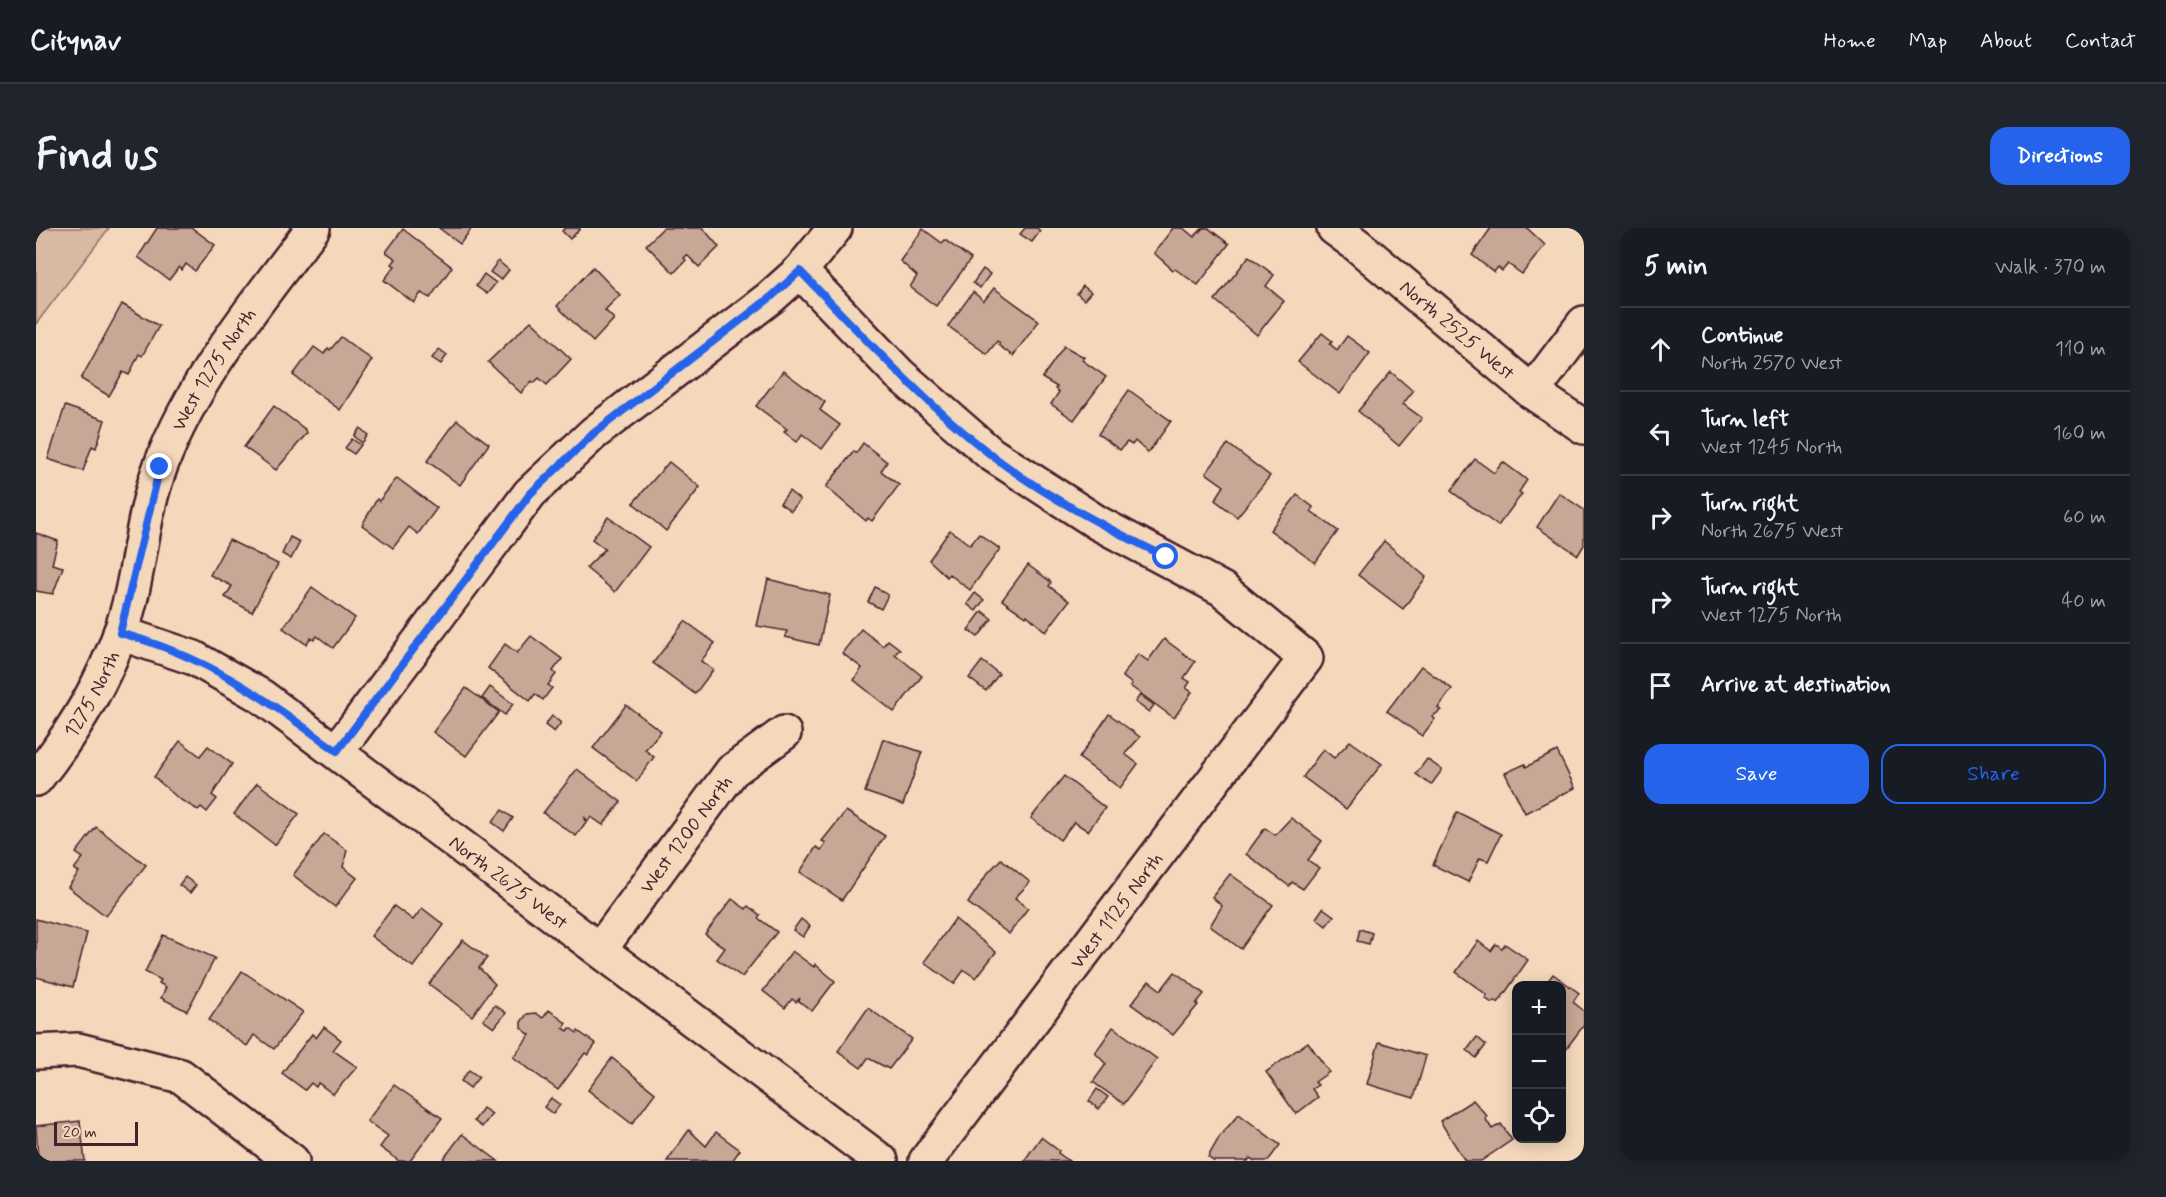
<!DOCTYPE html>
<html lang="en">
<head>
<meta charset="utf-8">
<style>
	:root { --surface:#171b24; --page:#20242c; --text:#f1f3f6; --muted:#9ea1a6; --line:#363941; --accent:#2563eb }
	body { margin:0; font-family:Mynerve,sans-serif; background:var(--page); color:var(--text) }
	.controls { position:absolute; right:18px; bottom:18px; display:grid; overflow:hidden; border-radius:12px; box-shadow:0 3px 15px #0003 }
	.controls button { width:54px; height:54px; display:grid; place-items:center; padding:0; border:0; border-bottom:2px solid var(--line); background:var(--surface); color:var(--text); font:30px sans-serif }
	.scale { position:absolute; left:18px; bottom:15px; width:84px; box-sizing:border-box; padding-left:6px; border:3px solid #4a1f2b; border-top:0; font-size:16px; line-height:21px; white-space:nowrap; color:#4a1f2b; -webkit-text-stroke:4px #f4d8bb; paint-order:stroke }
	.stop { position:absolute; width:18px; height:18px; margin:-14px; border:4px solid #2563eb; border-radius:50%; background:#fff }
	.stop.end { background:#2563eb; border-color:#fff; box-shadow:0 2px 6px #0008 }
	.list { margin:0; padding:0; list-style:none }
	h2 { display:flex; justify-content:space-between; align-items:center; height:78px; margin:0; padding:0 24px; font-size:26px }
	h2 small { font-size:20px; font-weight:400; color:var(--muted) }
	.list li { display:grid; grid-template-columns:39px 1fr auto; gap:18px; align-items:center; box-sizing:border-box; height:84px; padding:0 24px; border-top:2px solid var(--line) }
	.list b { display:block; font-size:22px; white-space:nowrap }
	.list p { margin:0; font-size:20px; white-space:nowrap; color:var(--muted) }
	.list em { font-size:20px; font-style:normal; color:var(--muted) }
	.actions { display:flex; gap:12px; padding:18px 24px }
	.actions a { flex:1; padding:14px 0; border:2px solid var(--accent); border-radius:18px; text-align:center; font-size:21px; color:var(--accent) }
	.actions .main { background:var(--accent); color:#fff }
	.icon { flex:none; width:33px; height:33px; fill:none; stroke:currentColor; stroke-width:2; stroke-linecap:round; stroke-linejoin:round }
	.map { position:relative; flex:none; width:1548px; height:933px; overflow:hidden; border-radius:18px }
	header { display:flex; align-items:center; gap:36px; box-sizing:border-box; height:84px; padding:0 30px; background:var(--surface); border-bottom:2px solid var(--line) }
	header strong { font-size:28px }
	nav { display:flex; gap:33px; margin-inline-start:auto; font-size:21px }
	.intro { display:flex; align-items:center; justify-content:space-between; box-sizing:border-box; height:144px; padding:0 36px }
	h1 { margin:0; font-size:42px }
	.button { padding:15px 27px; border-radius:18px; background:var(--accent); color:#fff; font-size:21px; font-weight:700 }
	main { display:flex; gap:36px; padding:0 36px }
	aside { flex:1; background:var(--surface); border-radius:18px; box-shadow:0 3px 15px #0003 }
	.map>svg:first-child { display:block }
</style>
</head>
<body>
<header>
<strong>Citynav</strong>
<nav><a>Home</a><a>Map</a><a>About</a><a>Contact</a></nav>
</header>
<div class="intro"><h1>Find us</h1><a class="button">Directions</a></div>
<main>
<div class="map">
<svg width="1548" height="933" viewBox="0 0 1548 933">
	<rect width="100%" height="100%" fill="#f4d8bb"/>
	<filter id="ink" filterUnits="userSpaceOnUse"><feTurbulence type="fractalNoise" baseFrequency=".0167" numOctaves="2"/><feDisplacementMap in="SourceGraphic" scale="12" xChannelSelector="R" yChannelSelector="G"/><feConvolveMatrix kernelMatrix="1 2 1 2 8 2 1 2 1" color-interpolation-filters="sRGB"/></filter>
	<g filter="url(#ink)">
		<path fill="#d8baa3" stroke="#916c67" stroke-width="1.5" d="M0,0H73L0,96Z"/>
		<g fill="#c7a795" stroke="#4a1f2b" stroke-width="1.5">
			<path d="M121,0H156L179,17L159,43L150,36L146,42L143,39L133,52L102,29Z"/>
			<path d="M403,0H436L424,16Z"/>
			<path d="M529,0H543L544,1L534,11L526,3Z"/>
			<path d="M627,0H667L683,19L663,39L651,27L648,30L650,32L638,45L610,17Z"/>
			<path d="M989,0H1001L1004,3L996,14L984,6Z"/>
			<path d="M1137,0H1147L1158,9L1167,0H1172L1193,16L1162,57L1139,41L1137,42L1118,25Z"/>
			<path d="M1455,0H1491L1509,17L1486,46L1472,36L1466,43L1462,39L1458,44L1436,27Z"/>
			<path d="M367,1L416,39L394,70L385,65L378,75L348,52L359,38L356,36L360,31L350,24Z"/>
			<path d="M887,1L906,15L909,12L935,31L900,78L874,59L881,48L864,33Z"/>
			<path d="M1213,28L1238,47L1230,58L1248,73L1221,107L1179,72Z"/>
			<path d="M462,33L473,42L465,52L454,44Z"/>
			<path d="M557,39L584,67L569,82L578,91L557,114L521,78Z"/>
			<path d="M947,41L954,46L944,60L937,55Z"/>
			<path d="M448,46L460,55L451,66L440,58Z"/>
			<path d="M1047,58L1055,64L1048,72L1041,66Z"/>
			<path d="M958,60L1003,93L977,128L962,117L964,115L961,113L951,126L912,98L937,64L948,73Z"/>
			<path d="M86,76L123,98L106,128L103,126L93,147L87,144L73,168L45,151Z"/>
			<path d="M495,93L535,131L511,157L503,150L498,155L496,153L485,165L452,134Z"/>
			<path d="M1286,105L1296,113L1294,116L1301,122L1311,108L1334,125L1304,166L1262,134Z"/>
			<path d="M305,109L336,132L304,182L257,147L278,119L288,126L292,120L294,122Z"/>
			<path d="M1028,118L1048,129L1046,132L1070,149L1038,192L1015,176L1023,164L1019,161L1021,159L1006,150Z"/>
			<path d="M403,121L411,127L405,136L396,130Z"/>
			<path d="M747,143L789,174L784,182L804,197L786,221L766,206L761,214L748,204L751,201L720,178Z"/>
			<path d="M1355,144L1377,163L1367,176L1386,190L1363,218L1322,183Z"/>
			<path d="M1093,162L1135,193L1112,225L1099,213L1096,217L1091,214L1084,222L1062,206Z"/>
			<path d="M29,178L69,192L60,220L56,218L47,243L12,231Z"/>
			<path d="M238,178L270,202L271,205L240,242L208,219Z"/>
			<path d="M421,192L453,216L424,257L391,233Z"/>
			<path d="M324,200L332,207L326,215L318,208Z"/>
			<path d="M316,211L325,217L318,226L309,220Z"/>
			<path d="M827,215L851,234L845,243L863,257L836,293L832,290L830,293L790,259L818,223L820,225Z"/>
			<path d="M1192,216L1234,248L1201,289L1179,272L1188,258L1170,245Z"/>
			<path d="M1439,231L1458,245L1467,234L1491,252L1483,264L1486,266L1462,298L1415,263Z"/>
			<path d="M633,234L664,259L630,303L597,275Z"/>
			<path d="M361,250L401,280L382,306L373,299L357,320L326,297L341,271L343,273Z"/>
			<path d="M753,263L764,272L755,283L744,275Z"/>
			<path d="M1523,265L1548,282V317L1542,327L1501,299Z"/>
			<path d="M1261,267L1277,279L1275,283L1302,303L1279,335L1234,302Z"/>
			<path d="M572,289L613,319L579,364L550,340L569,321L556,311Z"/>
			<path d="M914,302L934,317L943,306L964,321L934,362L913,346L911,349L893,332Z"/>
			<path d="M0,305L22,313L16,336L27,339L17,366L0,363Z"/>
			<path d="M254,309L264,314L255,331L246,326Z"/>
			<path d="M193,312L242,336L216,384L189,369L196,358L174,347Z"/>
			<path d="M1348,313L1390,349L1367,381L1322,347Z"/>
			<path d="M992,337L1015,354L1013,358L1033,373L1010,404L991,387L990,389L966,372Z"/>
			<path d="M732,351L794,367L783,417L749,409L751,403L721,398Z"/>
			<path d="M276,359L319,390L297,420L281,408L278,412L275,410L270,416L247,400Z"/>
			<path d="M839,359L852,367L845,381L832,374Z"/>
			<path d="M939,365L948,372L940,383L931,376Z"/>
			<path d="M946,383L956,391L942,409L932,402Z"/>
			<path d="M649,393L679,415L665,433L677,442L659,466L617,435Z"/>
			<path d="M825,401L847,418L852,412L864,421L859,426L886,448L858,484L818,452L826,440L806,425Z"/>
			<path d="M495,408L526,431L517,443L520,446L512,457L516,460L507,472L499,466L494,473L452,440L469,416L481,425Z"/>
			<path d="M1128,411L1159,434L1148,450L1154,454L1150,460L1156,464L1138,490L1094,458L1096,456L1086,448L1102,426L1112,433Z"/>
			<path d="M946,433L963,446L950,463L933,450Z"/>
			<path d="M1385,438L1416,461L1402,480L1405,482L1396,489L1399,491L1386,508L1351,483Z"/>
			<path d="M454,459L477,476L469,487L446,470Z"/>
			<path d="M430,460L463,484L430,528L397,504Z"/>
			<path d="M1104,467L1118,477L1113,484L1099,474Z"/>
			<path d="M590,477L625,503L609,522L618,529L601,553L557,520Z"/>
			<path d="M1073,486L1104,509L1089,526L1102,536L1084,560L1043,530Z"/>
			<path d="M516,488L525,495L518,504L509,497Z"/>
			<path d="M847,511L886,524L867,577L829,564Z"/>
			<path d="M144,513L164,528L172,518L196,536L176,567L181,571L171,584L165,579L162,582L143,571L118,549Z"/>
			<path d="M1314,513L1346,536L1310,581L1267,549L1287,521L1298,530Z"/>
			<path d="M1521,523L1539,560L1489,585L1469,545L1489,536L1490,539Z"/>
			<path d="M1391,531L1406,542L1395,557L1380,546Z"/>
			<path d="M541,541L585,574L567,597L555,589L552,593L549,590L550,594L540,608L507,585Z"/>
			<path d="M1028,548L1069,580L1052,603L1038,594L1024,612L995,590Z"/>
			<path d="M221,555L263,586L239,617L198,586Z"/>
			<path d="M466,582L477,590L468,603L456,594Z"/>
			<path d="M810,583L849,608L806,672L764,644L780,619L785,622L790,615L786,613Z"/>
			<path d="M1421,584L1465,606L1452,633L1444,630L1432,654L1397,637Z"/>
			<path d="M1255,590L1286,613L1272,632L1283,640L1267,661L1256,654L1253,658L1210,626L1229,600L1239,607Z"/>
			<path d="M60,599L110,637L70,688L32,659L43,644L38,641L47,630L40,625Z"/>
			<path d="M288,606L311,622L307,639L321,650L299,679L257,647Z"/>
			<path d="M965,631L994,654L979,670L992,680L973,706L932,675L951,646Z"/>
			<path d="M1194,646L1237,677L1205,721L1174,698L1186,678L1176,669Z"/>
			<path d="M149,649L160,657L154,665L143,657Z"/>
			<path d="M696,671L710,681L712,678L724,687L722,690L741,704L706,749L681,731L689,720L669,706Z"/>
			<path d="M358,678L377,692L386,680L408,697L377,739L335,708Z"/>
			<path d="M1287,680L1298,688L1290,698L1280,690Z"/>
			<path d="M0,691L51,705L37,759L0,749Z"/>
			<path d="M765,691L774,698L767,709L757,702Z"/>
			<path d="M919,691L960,724L940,750L928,742L918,756L888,734Z"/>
			<path d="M1324,701L1336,705L1333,716L1321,713Z"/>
			<path d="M127,707L179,730L151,783L125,770L130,759L123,755L125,752L109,744Z"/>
			<path d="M427,712L451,730L443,740L459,756L436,788L393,756Z"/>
			<path d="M1442,713L1455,723L1460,716L1466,720L1469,716L1492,732L1462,775L1458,773L1456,775L1449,770L1451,767L1420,744Z"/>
			<path d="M756,723L778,739L779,736L799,753L776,783L763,773L764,770L760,774L756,771L749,780L727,763Z"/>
			<path d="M206,743L267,784L238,821L218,807L211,818L173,792Z"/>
			<path d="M1139,744L1168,766L1160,776L1162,777L1137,807L1095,776L1113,753L1125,762Z"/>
			<path d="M1517,746L1543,765L1537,774L1548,783V797L1529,822L1526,819V758H1508Z"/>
			<path d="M459,777L470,785L458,800L447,792Z"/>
			<path d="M832,780L876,811L853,841L832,830L825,840L802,823Z"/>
			<path d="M513,782L530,795L527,800L532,803L534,800L541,805L542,803L560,816L552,827L549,825L522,862L477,829L494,807L485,800V794L491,786L500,785L507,790Z"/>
			<path d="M288,799L305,812L297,822L321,839L297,866L282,855L280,859L275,855L269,862L246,845L276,806L280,810Z"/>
			<path d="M1077,799L1121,831L1088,876L1057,854L1070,836L1059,825Z"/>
			<path d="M1441,809L1450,817L1440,830L1431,822Z"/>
			<path d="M1272,814L1293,844L1279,854L1282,857L1276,861L1282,869L1260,886L1230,844Z"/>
			<path d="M1343,814L1390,828L1378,870L1331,856Z"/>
			<path d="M576,830L619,865L596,896L552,862Z"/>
			<path d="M433,842L443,849L434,860L425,853Z"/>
			<path d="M358,857L406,890L374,933H363L344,919L352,908L331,893Z"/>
			<path d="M1061,861L1072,869L1063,881L1053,873Z"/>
			<path d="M515,870L524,877L517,886L508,879Z"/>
			<path d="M1437,872L1451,888L1449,890L1456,901L1465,896L1476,912L1445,933H1429L1404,893Z"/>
			<path d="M447,880L456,886L446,899L438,893Z"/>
			<path d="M1203,886L1244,917L1232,933H1219L1214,930L1212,933H1177L1172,929L1184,908Z"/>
			<path d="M44,893L49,933H0L2,932L0,898Z"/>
			<path d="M653,902L670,918L680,904L704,922L696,933H631Z"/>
			<path d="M426,906L462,933H406Z"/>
			<path d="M1005,909L1023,923L1022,925L1033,933H988Z"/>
		</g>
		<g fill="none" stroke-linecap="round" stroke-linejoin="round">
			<defs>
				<g id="minor">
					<path id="s1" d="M1298,0L1321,17L1496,164L1548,199"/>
					<path d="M764,43L863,146L955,226L1062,295L1186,361L1270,430L890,933"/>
					<path d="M1496,164L1548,95"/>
					<path id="s2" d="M84,405L158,430L225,468L845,933"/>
					<path d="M301,523L494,265L558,205L735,69L764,43L799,0"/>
					<path id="s3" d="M0,551C35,507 65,459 84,406C104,352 104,291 125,237C159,148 220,76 277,0"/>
					<path id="s4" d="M565,720L696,543L748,505"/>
					<path d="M0,824L42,822L145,848L256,933"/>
				</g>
			</defs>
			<use href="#minor" stroke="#4a1f2b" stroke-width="38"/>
			<use href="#minor" stroke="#f4d8bb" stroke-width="33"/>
		</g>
	</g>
	<g fill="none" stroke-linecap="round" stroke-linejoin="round" filter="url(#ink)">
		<path stroke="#2563eb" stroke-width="8" d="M124,239L84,405C173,429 228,470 301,523L494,266L558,205L735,69L764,43C825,106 885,172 954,226C1007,267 1071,300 1130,329"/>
	</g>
	<g text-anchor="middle" stroke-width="4.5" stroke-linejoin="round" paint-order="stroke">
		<g font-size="20" fill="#4a1f2b" stroke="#f4d8bb">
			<text dy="7" stroke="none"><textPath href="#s1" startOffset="160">North 2525 West</textPath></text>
			<text dy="7" stroke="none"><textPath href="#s3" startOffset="452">West 1275 North</textPath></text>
			<text dy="7" stroke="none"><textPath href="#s3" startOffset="102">1275 North</textPath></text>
			<text dy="7" stroke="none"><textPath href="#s4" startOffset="142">West 1200 North</textPath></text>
			<text dy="7" stroke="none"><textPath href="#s2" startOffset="465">North 2675 West</textPath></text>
			<text transform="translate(1080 682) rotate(-53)" y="7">West 1125 North</text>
		</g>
	</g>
</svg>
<div class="controls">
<button>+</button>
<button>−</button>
<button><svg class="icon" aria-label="locate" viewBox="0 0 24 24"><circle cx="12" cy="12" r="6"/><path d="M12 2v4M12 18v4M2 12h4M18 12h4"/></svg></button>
</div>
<div class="scale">20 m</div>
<div class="stop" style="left:1130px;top:329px"></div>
<div class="stop end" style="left:124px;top:239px"></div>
</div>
<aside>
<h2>5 min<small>Walk · 370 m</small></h2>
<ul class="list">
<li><svg class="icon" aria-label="ahead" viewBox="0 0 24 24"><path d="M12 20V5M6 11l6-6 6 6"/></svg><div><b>Continue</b><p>North 2570 West</p></div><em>110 m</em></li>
<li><svg class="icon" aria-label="left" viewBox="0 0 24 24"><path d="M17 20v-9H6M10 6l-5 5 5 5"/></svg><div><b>Turn left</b><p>West 1245 North</p></div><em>160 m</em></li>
<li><svg class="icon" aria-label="right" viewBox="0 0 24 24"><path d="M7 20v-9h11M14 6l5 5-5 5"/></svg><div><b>Turn right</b><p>North 2675 West</p></div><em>60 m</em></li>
<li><svg class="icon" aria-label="right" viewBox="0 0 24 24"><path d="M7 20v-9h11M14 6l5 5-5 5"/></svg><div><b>Turn right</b><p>West 1275 North</p></div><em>40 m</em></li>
<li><svg class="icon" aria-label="arrive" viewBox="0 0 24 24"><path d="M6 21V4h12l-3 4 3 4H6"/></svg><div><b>Arrive at destination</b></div></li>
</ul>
<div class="actions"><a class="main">Save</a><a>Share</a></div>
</aside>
</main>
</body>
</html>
